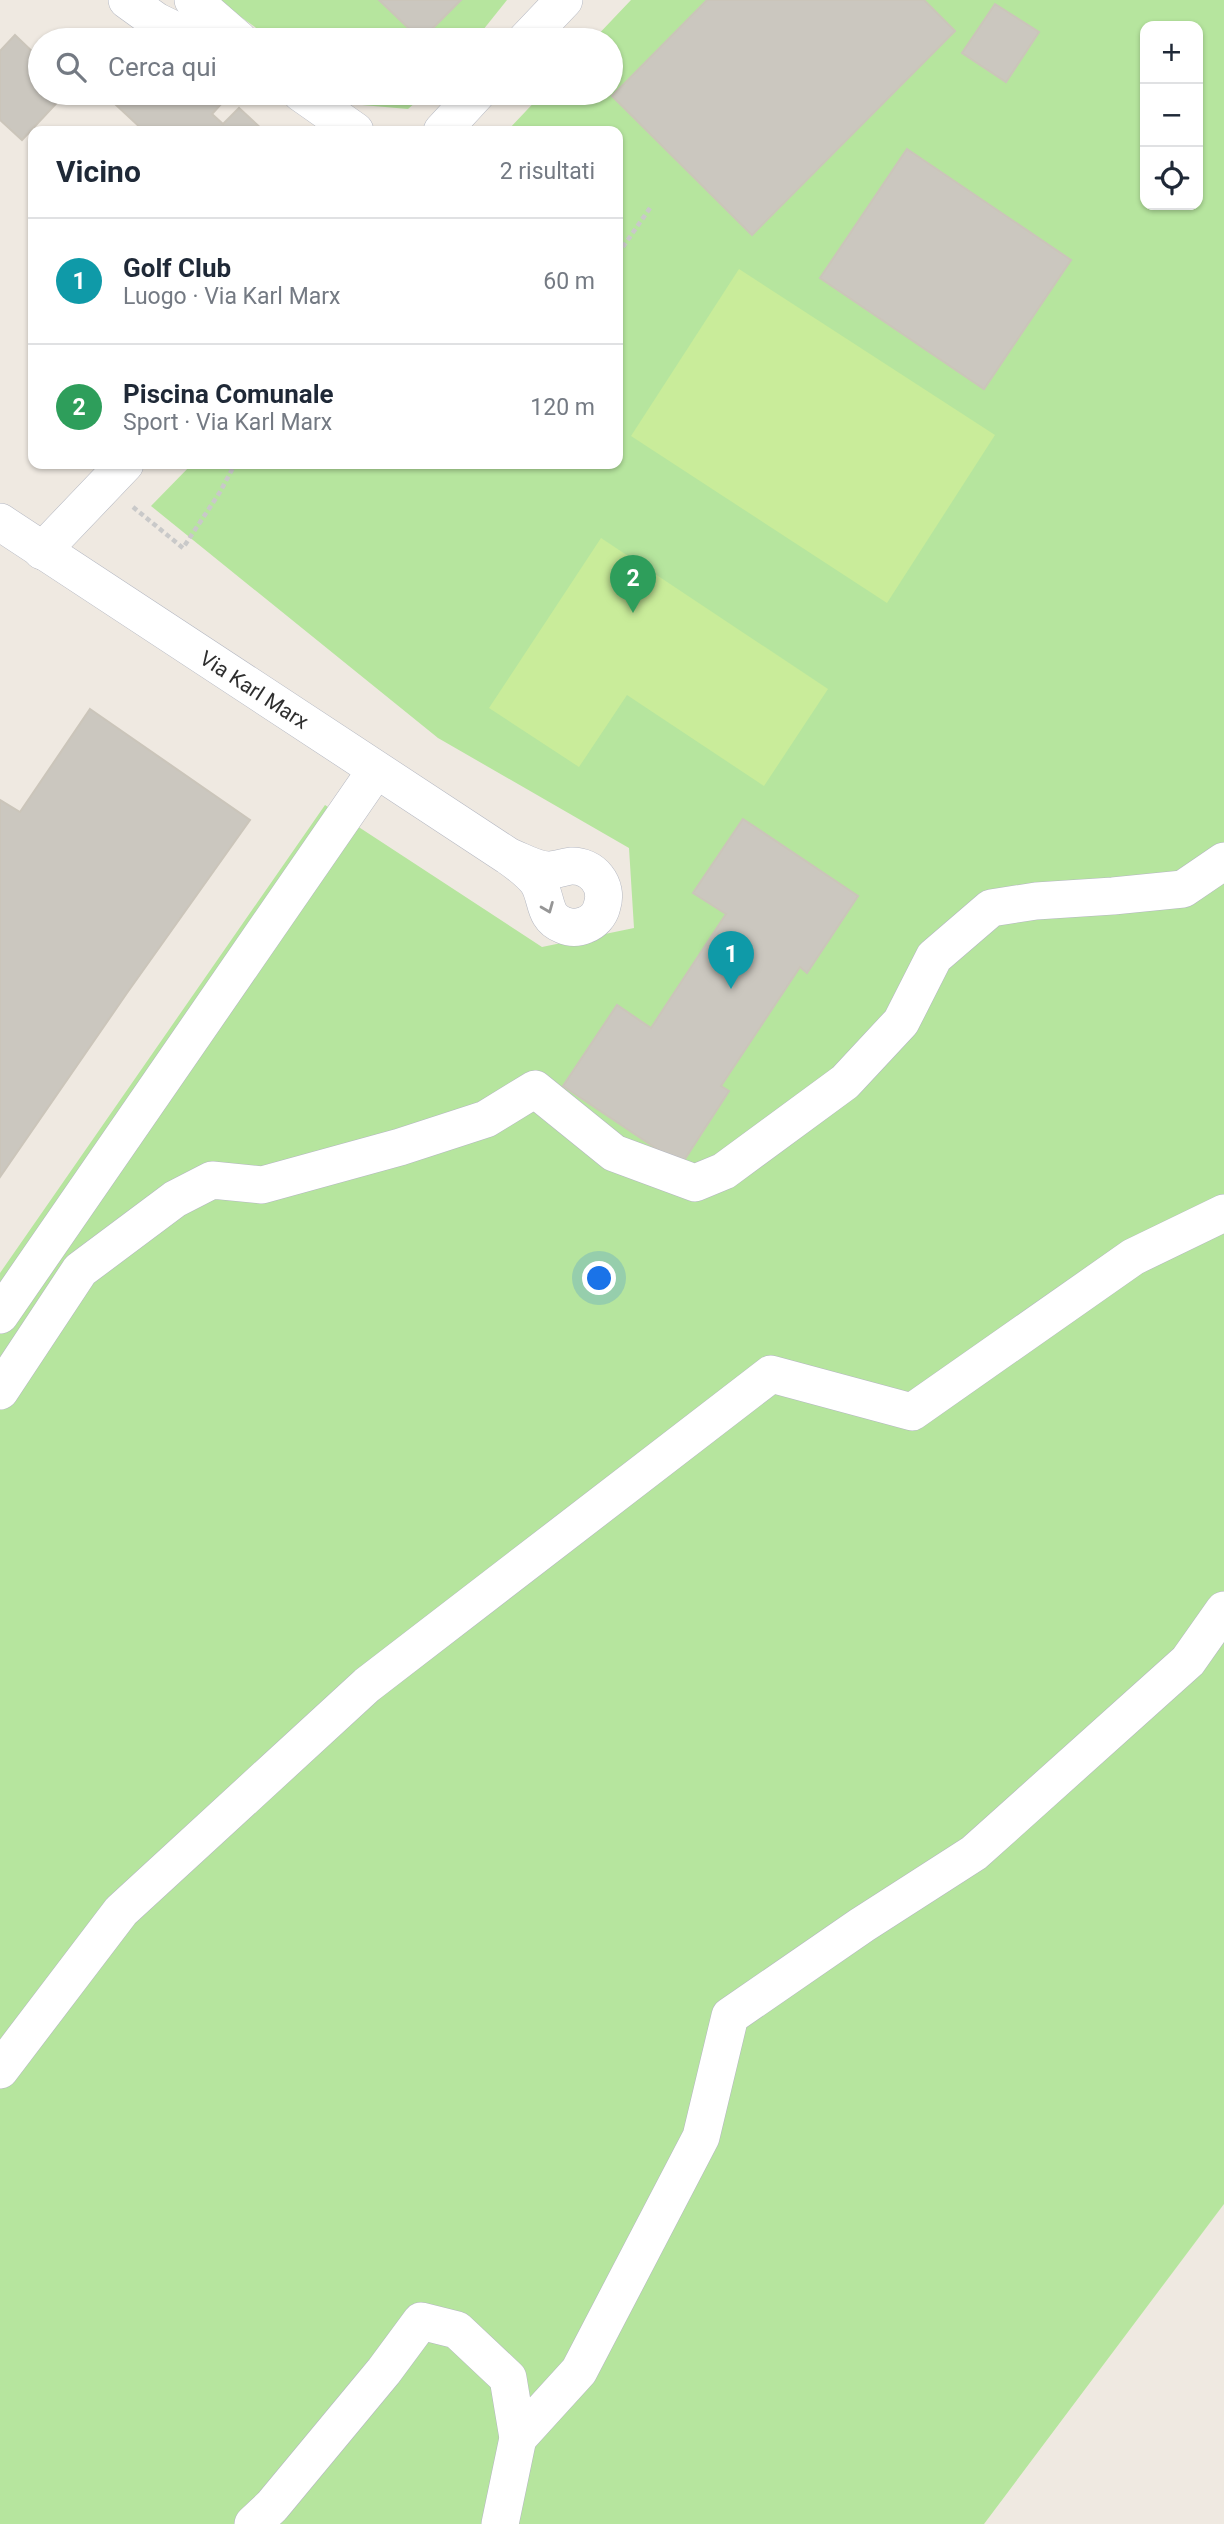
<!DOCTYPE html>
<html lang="it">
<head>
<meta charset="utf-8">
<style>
	:root { --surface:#fff; --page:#f2f2f3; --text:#1f2937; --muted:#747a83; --line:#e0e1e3; --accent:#1a73e8 }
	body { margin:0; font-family:Roboto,sans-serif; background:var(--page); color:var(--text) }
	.controls { position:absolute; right:21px; top:21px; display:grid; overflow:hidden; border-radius:14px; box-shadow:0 2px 5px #0004 }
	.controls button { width:63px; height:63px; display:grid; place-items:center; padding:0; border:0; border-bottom:2px solid var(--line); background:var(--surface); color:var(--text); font:35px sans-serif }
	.you { position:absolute; left:600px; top:1279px; width:24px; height:24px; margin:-18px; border:5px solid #fff; border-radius:50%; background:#1a73e8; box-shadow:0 0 0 10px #1a73e833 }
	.badge { display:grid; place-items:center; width:46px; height:46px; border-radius:50%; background:var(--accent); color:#fff; font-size:23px; font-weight:700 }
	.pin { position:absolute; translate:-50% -58px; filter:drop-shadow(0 2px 4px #0008) }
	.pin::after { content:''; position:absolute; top:37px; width:24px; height:21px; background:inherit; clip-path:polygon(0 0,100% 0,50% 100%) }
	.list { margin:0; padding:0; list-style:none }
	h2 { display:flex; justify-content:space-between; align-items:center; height:91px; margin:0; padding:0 28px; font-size:30px }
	h2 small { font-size:23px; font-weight:400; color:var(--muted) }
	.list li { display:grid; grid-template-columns:46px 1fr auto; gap:21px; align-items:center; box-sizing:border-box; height:126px; padding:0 28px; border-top:2px solid var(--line) }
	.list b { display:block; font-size:26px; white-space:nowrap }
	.list p { margin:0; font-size:23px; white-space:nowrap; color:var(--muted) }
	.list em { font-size:23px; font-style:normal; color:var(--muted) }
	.icon { flex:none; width:38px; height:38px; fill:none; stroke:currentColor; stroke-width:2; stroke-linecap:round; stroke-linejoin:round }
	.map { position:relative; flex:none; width:1224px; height:2524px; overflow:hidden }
	.search { position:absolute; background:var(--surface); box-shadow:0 2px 5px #0004; left:28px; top:28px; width:595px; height:77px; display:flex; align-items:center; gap:18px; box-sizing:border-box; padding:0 24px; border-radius:38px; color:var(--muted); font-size:26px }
	.panel { position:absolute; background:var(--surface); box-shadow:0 2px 5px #0004; left:28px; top:126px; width:595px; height:343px; border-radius:14px }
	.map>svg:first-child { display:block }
</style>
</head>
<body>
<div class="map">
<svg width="1224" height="2524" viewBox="0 0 1224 2524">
	<rect width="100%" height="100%" fill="#efe9e1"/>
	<g fill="#b6e59e" fill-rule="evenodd">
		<path d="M217,0H507L475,40H273Z"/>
		<path d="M631,0H1224V2204L984,2524H0V1273L325,805L542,947L634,928L629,848L438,738L151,506L192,464H618V131H507L543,93H611V40H593ZM1145,26H1198V205H1145Z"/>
		<path d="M345,93H426L408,109L362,105Z"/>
	</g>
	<g fill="#c9ec9a">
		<path d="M739,269L995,435L887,603L631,436Z"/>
		<path d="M601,538L828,689L764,786L627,695L579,767L489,708Z"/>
	</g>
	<g fill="#cbc7bf" stroke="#cbc5ba" stroke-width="2">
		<path d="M379,0H461L421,40Z"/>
		<path d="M707,0H924L955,31L752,235L612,96Z"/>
		<path d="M995,4L1039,32L1006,82L962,53Z"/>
		<path d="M15,35L40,59V93H66L22,140L0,120V51Z"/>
		<path d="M127,93H212L222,103L212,114L223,124L239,108L264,131H144L116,105Z"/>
		<path d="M907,149L1071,260L984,389L820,278Z"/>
		<path d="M90,709L250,820L127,993L0,1177V800L20,812Z"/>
		<path d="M743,819L858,896L807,973L800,967L721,1086L729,1091L681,1165L563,1086L617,1005L651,1028L726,914L693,893Z"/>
	</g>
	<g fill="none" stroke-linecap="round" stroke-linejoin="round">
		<defs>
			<g id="minor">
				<path d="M127,0L156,21L195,40"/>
				<path d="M193,0L239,40"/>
				<path d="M526,40L564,0"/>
				<path d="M301,93L355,131"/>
				<path d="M442,131L477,93"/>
				<path d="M0,522L508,856C518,863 529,871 537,881C548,897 542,917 563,925C570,928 578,928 585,925C593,922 600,915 602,906C609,885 592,865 571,866C564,867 556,870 549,870C535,870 521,861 508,856"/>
				<path d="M42,551L125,464"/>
				<path d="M0,1315L376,770"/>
				<path d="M0,1391L80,1270L175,1199L212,1180L262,1185L400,1147L486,1119L535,1089L614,1153L695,1183L724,1171L845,1082L901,1022L934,957L991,908L1036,901L1113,896L1183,889L1224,861"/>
				<path d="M0,2070L121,1911L367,1685L771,1374L912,1412L1133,1257L1224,1213"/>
				<path d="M518,2438L579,2371L701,2137L730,2016L862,1925L974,1853L1188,1661L1224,1610"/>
				<path d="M253,2524L272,2506L384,2371L421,2321L457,2330L508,2378L518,2438L500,2524"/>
			</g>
		</defs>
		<use href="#minor" stroke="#b4b7c1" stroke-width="38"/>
		<g stroke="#c9c9c9" stroke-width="4.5" stroke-dasharray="5 3.5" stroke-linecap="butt">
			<path d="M618,254L650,208"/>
			<path d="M133,507L183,548L220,492L235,464"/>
		</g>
		<use href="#minor" stroke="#fff" stroke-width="37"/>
	</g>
	<defs><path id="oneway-chevron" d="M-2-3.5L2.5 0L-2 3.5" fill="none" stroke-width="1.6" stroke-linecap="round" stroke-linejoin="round" transform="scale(1.75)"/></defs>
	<use stroke="#969696" href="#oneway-chevron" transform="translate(548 908) rotate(68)"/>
	<g text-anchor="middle" stroke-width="5" stroke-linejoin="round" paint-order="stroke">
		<g font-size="21" fill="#2e2e2e" stroke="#fff">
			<text transform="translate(254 690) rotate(33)" y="7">Via Karl Marx</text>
		</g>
	</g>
</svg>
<div class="controls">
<button>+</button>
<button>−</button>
<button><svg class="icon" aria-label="locate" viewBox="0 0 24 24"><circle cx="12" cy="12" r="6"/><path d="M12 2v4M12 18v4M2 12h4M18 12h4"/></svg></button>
</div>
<div class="you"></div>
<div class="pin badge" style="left:731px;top:989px;background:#0f9aa8">1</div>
<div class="pin badge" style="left:633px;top:613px;background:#2e9e5b">2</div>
<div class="search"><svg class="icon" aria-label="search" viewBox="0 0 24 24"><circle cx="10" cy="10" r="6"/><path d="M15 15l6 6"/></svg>Cerca qui</div>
<section class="panel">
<h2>Vicino<small>2 risultati</small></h2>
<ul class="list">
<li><span class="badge" style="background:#0f9aa8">1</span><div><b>Golf Club</b><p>Luogo · Via Karl Marx</p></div><em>60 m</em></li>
<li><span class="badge" style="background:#2e9e5b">2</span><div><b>Piscina Comunale</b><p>Sport · Via Karl Marx</p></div><em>120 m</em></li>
</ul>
</section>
</div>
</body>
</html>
